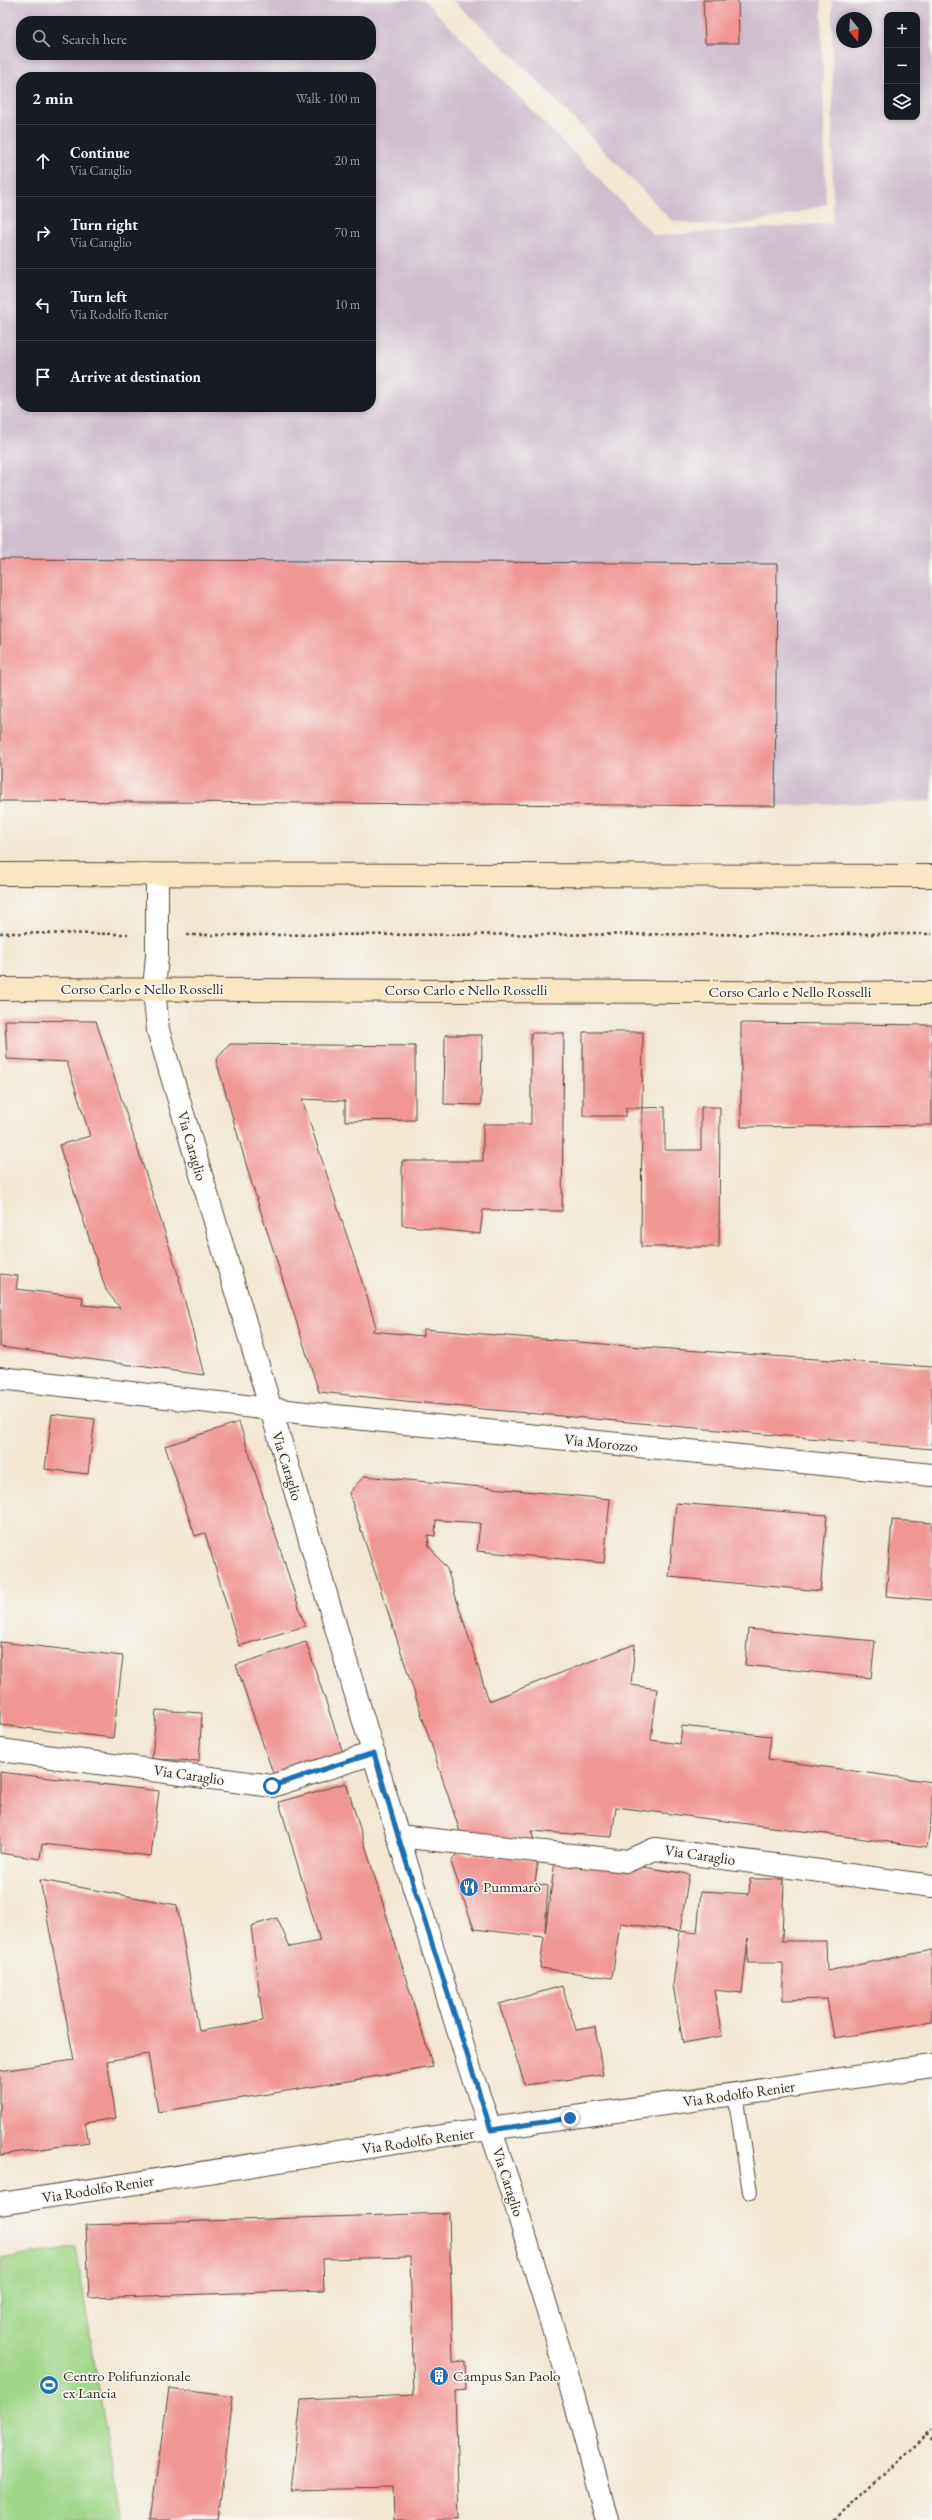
<!DOCTYPE html>
<html lang="en">
<head>
<meta charset="utf-8">
<style>
	:root { --surface:#171b24; --page:#20242c; --text:#f1f3f6; --muted:#9ea1a6; --line:#363941 }
	body { margin:0; font-family:"EB Garamond",serif; background:var(--page); color:var(--text) }
	.controls { position:absolute; right:12px; top:12px; display:grid; overflow:hidden; border-radius:8px; box-shadow:0 2px 6px #0003 }
	.controls button { width:36px; height:36px; display:grid; place-items:center; padding:0; border:0; border-bottom:1px solid var(--line); background:var(--surface); color:var(--text); font:20px sans-serif }
	.compass { position:absolute; left:836px; top:12px; width:36px; height:36px; border-radius:50%; background:var(--surface); box-shadow:0 2px 6px #0003; rotate:162deg }
	.stop { position:absolute; width:12px; height:12px; margin:-9px; border:3px solid #1f6fb2; border-radius:50%; background:#fff }
	.stop.end { background:#1f6fb2; border-color:#fff; box-shadow:0 1px 4px #0008 }
	.list { margin:0; padding:0; list-style:none }
	h2 { display:flex; justify-content:space-between; align-items:center; height:52px; margin:0; padding:0 16px; font-size:17px }
	h2 small { font-size:13px; font-weight:400; color:var(--muted) }
	.list li { display:grid; grid-template-columns:26px 1fr auto; gap:12px; align-items:center; box-sizing:border-box; height:72px; padding:0 16px; border-top:1px solid var(--line) }
	.list b { display:block; font-size:15px; white-space:nowrap }
	.list p { margin:0; font-size:13px; white-space:nowrap; color:var(--muted) }
	.list em { font-size:13px; font-style:normal; color:var(--muted) }
	.icon { flex:none; width:22px; height:22px; fill:none; stroke:currentColor; stroke-width:2; stroke-linecap:round; stroke-linejoin:round }
	.map { position:relative; flex:none; width:932px; height:2520px; overflow:hidden }
	.search { position:absolute; background:var(--surface); box-shadow:0 2px 6px #0003; left:16px; top:16px; width:360px; height:44px; display:flex; align-items:center; gap:10px; box-sizing:border-box; padding:0 14px; border-radius:16px; color:var(--muted); font-size:15px }
	.panel { position:absolute; background:var(--surface); box-shadow:0 2px 6px #0003; left:16px; top:72px; width:360px; height:340px; border-radius:16px }
	.map>svg:first-child { display:block }
</style>
</head>
<body>
<div class="map">
<svg width="932" height="2520" viewBox="0 0 932 2520">
	<rect width="100%" height="100%" fill="#f6f6f2"/>
	<filter id="ink" filterUnits="userSpaceOnUse"><feTurbulence type="fractalNoise" baseFrequency=".025" numOctaves="2"/><feDisplacementMap in="SourceGraphic" scale="8" xChannelSelector="R" yChannelSelector="G"/><feConvolveMatrix kernelMatrix="1 2 1 2 8 2 1 2 1" color-interpolation-filters="sRGB"/></filter>
	<filter id="wash" filterUnits="userSpaceOnUse"><feTurbulence type="fractalNoise" baseFrequency=".012" numOctaves="4" result="noise"/><feDisplacementMap in="SourceGraphic" scale="16" xChannelSelector="R" yChannelSelector="G"/><feGaussianBlur stdDeviation="0.9" result="paint"/><feColorMatrix in="noise" values="0 0 0 0 0 0 0 0 0 0 0 0 0 0 0 0 0 1.4 0 .05"/><feComposite in="paint" operator="in"/></filter>
	<g filter="url(#wash)">
		<rect width="100%" height="100%" fill="#f3e7d4"/>
		<g fill="#cfbdce" fill-rule="evenodd">
			<path d="M0,0H424L655,236L833,223L832,0H932V801L775,806L0,801ZM887,15H917V117H887ZM842,18H866V42H842ZM21,21H371V55H21ZM21,77H371V407H21Z"/>
			<path d="M453,0H821L826,204L782,217L733,226L691,224L671,220L513,56Z"/>
		</g>
		<path fill="#9fd586" stroke="#6d8052" d="M76,2247L120,2520H0V2259Z"/>
		<g id="blocks">
			<g fill="#f09695">
				<path d="M703,0H738L739,43H705Z"/>
				<path d="M0,559L777,564L775,806L0,801Z"/>
				<path d="M5,1020L96,1021L176,1267L204,1375L0,1347V1274L18,1276L16,1289L83,1297L82,1305L120,1308L106,1290L59,1145L90,1136L67,1062L7,1059Z"/>
				<path d="M741,1023L932,1025V1125L741,1127Z"/>
				<path d="M583,1032H643L642,1108H626V1116H583Z"/>
				<path d="M531,1033H564L562,1211L483,1210L480,1234L402,1225V1161H483V1124H531Z"/>
				<path d="M445,1035H482L481,1105L444,1104Z"/>
				<path d="M230,1044L415,1046V1120L345,1121V1101L302,1099L367,1297L376,1327L372,1331L423,1336V1329L627,1346L932,1367V1449L482,1409L319,1392L251,1181L216,1060Z"/>
				<path d="M665,1107V1150H701V1107H720L719,1247H641L642,1108Z"/>
				<path d="M52,1414L95,1419L88,1474L45,1469Z"/>
				<path d="M239,1422L305,1626L239,1646L205,1533L195,1536L165,1446Z"/>
				<path d="M364,1476L610,1499L604,1563L477,1551L480,1523L436,1520L435,1536L428,1535L429,1546L447,1569L489,1701L635,1644L631,1685L657,1689L651,1740L680,1744L682,1726L771,1736L768,1759L932,1782V1812L927,1847L616,1807L612,1837L531,1831L535,1843L461,1835L349,1493Z"/>
				<path d="M676,1503L827,1515L820,1591L669,1577Z"/>
				<path d="M892,1520L932,1523V1600L886,1596Z"/>
				<path d="M748,1629L875,1641L871,1678L745,1665Z"/>
				<path d="M0,1642L123,1656L113,1738L0,1725Z"/>
				<path d="M306,1642L344,1756L275,1779L236,1665Z"/>
				<path d="M156,1710L202,1713L199,1761L152,1759Z"/>
				<path d="M0,1772L159,1791L151,1856L42,1844L40,1859L0,1853Z"/>
				<path d="M346,1783L433,2067L158,2112L148,2054L107,2061L116,2118L85,2123L89,2142L0,2155V2071L74,2060L40,1880L177,1905L199,2031L263,2021L251,1926L277,1918L290,1947L320,1941L279,1802Z"/>
				<path d="M458,1852L538,1861L535,1883L548,1886L545,1933L556,1854L689,1874L680,1931L620,1923L612,1978L540,1968L544,1937L474,1929L451,1862Z"/>
				<path d="M750,1879H784L782,1941H826L827,1971L932,1950V2022L834,2038L827,1999L783,2000V1963H748V1938L742,1993L714,1990L722,2036L683,2043L673,1985L680,1931L697,1933L701,1891L749,1894Z"/>
				<path d="M562,1986L576,2030L595,2027L603,2075L525,2085L499,2004Z"/>
				<path d="M449,2213L453,2362L465,2361L466,2390L455,2391L459,2520H394L393,2488L291,2490L301,2400L414,2395L410,2257L323,2259L324,2290L89,2298L86,2225Z"/>
				<path d="M169,2388L233,2397L218,2520H150Z"/>
			</g>
		</g>
	</g>
	<g filter="url(#ink)">
		<use href="#blocks" fill-opacity="0" stroke="#574639" stroke-width="1"/>
		<g fill="none" stroke-linecap="round" stroke-linejoin="round">
			<defs>
				<path id="lane" d="M735,2094L750,2192"/>
				<g id="street">
					<path d="M157,876V956L154,989L158,1030L398,1836L470,2069L512,2193L574,2398L607,2520"/>
					<path d="M0,1378L314,1414L932,1475"/>
					<path d="M0,1750L272,1786L374,1753"/>
					<path d="M398,1836L627,1861L655,1849L932,1886"/>
					<path d="M0,2204L441,2136L932,2066"/>
				</g>
				<g id="secondary">
					<path d="M0,874L932,876"/>
					<path d="M0,989L932,993"/>
				</g>
			</defs>
			<use href="#lane" stroke="#574639" stroke-width="16"/>
			<use href="#street" stroke="#574639" stroke-width="24"/>
			<use href="#secondary" stroke="#574639" stroke-width="24"/>
			<g stroke="#574639" stroke-width="2.5" stroke-dasharray="3 3" stroke-linecap="butt">
				<path d="M0,933L128,934"/>
				<path d="M187,935L932,934"/>
				<path d="M927,2434L932,2440"/>
				<path d="M834,2520L932,2430"/>
			</g>
			<use href="#lane" stroke="#fff" stroke-width="14"/>
			<use href="#street" stroke="#fff" stroke-width="22"/>
			<use href="#secondary" stroke="#f9e7c3" stroke-width="22"/>
		</g>
	</g>
	<g fill="none" stroke-linecap="round" stroke-linejoin="round" filter="url(#ink)">
		<path stroke="#1f6fb2" stroke-width="5" d="M272,1786L374,1753L398,1836L491,2130L570,2118"/>
	</g>
	<defs>
		<symbol id="restaurant-disc" viewBox="-11 -11 22 22"><circle r="9.5" fill="#1f6fb2" stroke="#f6f6f2"/><path d="M-5-6h1v4h1v-4h1v4h1v-4h1v5L-1.5 .5V6h-2V.5L-5-1ZM5-6V6H3V1.5H1.5Q1.5-4 5-6Z" fill="#fff"/></symbol>
		<symbol id="building-disc" viewBox="-11 -11 22 22"><circle r="9.5" fill="#1f6fb2" stroke="#f6f6f2"/><path d="M-4-6H4V6H1V3H-1V6H-4ZM-2.5-4.3h1.7v1.8h-1.7ZM.8-4.3h1.7v1.8H.8ZM-2.5-1h1.7V.8h-1.7ZM.8-1h1.7V.8H.8Z" fill="#fff"/></symbol>
		<symbol id="stadium-disc" viewBox="-11 -11 22 22"><circle r="9.5" fill="#1f6fb2" stroke="#f6f6f2"/><path d="M0-5a6.5 5 0 1 0 0 10a6.5 5 0 1 0 0-10ZM-3.5-1.8h7v3.6h-7Z" fill="#fff"/></symbol>
	</defs>
	<g fill-rule="evenodd">
		<use href="#restaurant-disc" x="458" y="1876" width="22" height="22"/>
		<use href="#building-disc" x="428" y="2365" width="22" height="22"/>
		<use href="#stadium-disc" x="38" y="2374" width="22" height="22"/>
	</g>
	<g text-anchor="middle" stroke-width="3.5" stroke-linejoin="round" paint-order="stroke">
		<g font-size="15" fill="#3b2a1e" stroke="#f6f6f2">
			<text x="142" y="994">Corso Carlo e Nello Rosselli</text>
			<text x="466" y="995">Corso Carlo e Nello Rosselli</text>
			<text x="790" y="997">Corso Carlo e Nello Rosselli</text>
			<text transform="translate(192 1146) rotate(74)" y="5">Via Caraglio</text>
			<text transform="translate(601 1443) rotate(6)" y="5">Via Morozzo</text>
			<text transform="translate(287 1466) rotate(73)" y="5">Via Caraglio</text>
			<text transform="translate(189 1775) rotate(8)" y="5">Via Caraglio</text>
			<text transform="translate(700 1855) rotate(8)" y="5">Via Caraglio</text>
			<text transform="translate(739 2094) rotate(-8)" y="5">Via Rodolfo Renier</text>
			<text transform="translate(418 2141) rotate(-8)" y="5">Via Rodolfo Renier</text>
			<text transform="translate(508 2182) rotate(72)" y="5">Via Caraglio</text>
			<text transform="translate(98 2189) rotate(-9)" y="5">Via Rodolfo Renier</text>
		</g>
		<g font-size="15" fill="#3b2a1e" stroke="#f6f6f2" text-anchor="start">
			<text x="483" y="1892">Pummarò</text>
			<text x="63" y="2381">Centro Polifunzionale<tspan x="63" dy="17">ex Lancia</tspan></text>
			<text x="453" y="2381">Campus San Paolo</text>
		</g>
	</g>
</svg>
<div class="controls">
<button>+</button>
<button>−</button>
<button><svg class="icon" aria-label="layers" viewBox="0 0 24 24"><path d="M12 4l9 5-9 5-9-5zM3 14l9 5 9-5"/></svg></button>
</div>
<svg class="compass" viewBox="-18 -18 36 36"><path d="M0-13l5 13h-10z" fill="#e53935"/><path d="M0 13l5-13h-10z" fill="#9ea1a6"/></svg>
<div class="stop" style="left:272px;top:1786px"></div>
<div class="stop end" style="left:570px;top:2118px"></div>
<div class="search"><svg class="icon" aria-label="search" viewBox="0 0 24 24"><circle cx="10" cy="10" r="6"/><path d="M15 15l6 6"/></svg>Search here</div>
<section class="panel">
<h2>2 min<small>Walk · 100 m</small></h2>
<ul class="list">
<li><svg class="icon" aria-label="ahead" viewBox="0 0 24 24"><path d="M12 20V5M6 11l6-6 6 6"/></svg><div><b>Continue</b><p>Via Caraglio</p></div><em>20 m</em></li>
<li><svg class="icon" aria-label="right" viewBox="0 0 24 24"><path d="M7 20v-9h11M14 6l5 5-5 5"/></svg><div><b>Turn right</b><p>Via Caraglio</p></div><em>70 m</em></li>
<li><svg class="icon" aria-label="left" viewBox="0 0 24 24"><path d="M17 20v-9H6M10 6l-5 5 5 5"/></svg><div><b>Turn left</b><p>Via Rodolfo Renier</p></div><em>10 m</em></li>
<li><svg class="icon" aria-label="arrive" viewBox="0 0 24 24"><path d="M6 21V4h12l-3 4 3 4H6"/></svg><div><b>Arrive at destination</b></div></li>
</ul>
</section>
</div>
</body>
</html>
